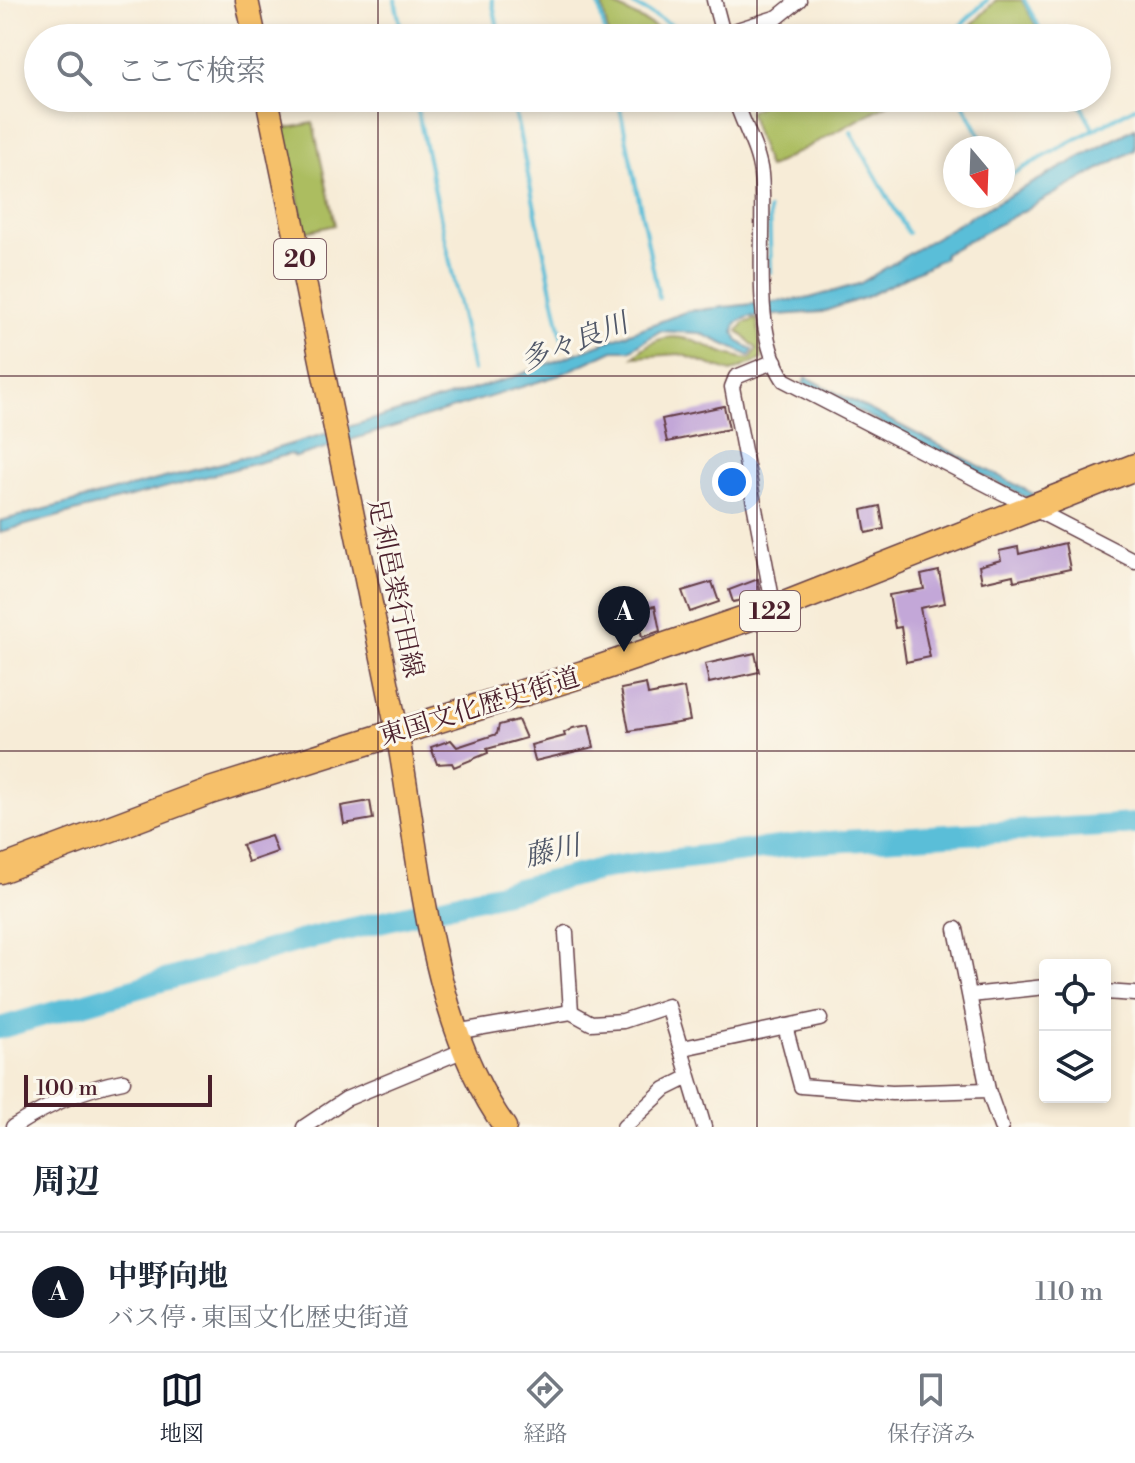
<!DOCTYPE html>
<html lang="ja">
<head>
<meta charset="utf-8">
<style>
	:root { --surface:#fff; --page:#f2f2f3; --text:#1f2937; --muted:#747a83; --line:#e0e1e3; --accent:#111827 }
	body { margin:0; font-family:"Libre Bodoni","Noto Serif JP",serif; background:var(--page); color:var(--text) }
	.controls { position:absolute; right:24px; bottom:24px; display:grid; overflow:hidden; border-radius:8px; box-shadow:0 4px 12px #0003 }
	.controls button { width:72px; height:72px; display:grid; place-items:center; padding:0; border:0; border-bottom:2px solid var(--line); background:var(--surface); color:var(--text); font:40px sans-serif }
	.compass { position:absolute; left:943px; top:136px; width:72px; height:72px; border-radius:50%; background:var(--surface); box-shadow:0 4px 12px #0003; rotate:161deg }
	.scale { position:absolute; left:24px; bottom:20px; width:188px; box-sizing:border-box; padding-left:8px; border:4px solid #4a1f2b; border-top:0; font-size:22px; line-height:28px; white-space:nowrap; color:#4a1f2b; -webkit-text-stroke:6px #fbf7ec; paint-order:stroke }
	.you { position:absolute; left:732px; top:482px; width:28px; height:28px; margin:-20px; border:6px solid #fff; border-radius:50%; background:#1a73e8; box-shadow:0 0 0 12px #1a73e833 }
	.badge { display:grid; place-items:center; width:52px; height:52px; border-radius:50%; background:var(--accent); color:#fff; font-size:26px; font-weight:700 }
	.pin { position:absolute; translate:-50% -66px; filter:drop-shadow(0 2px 4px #0008) }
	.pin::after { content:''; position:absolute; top:42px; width:28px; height:24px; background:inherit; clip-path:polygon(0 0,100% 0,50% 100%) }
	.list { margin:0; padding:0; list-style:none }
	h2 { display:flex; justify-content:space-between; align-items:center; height:104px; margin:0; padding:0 32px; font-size:34px }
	h2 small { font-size:26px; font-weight:400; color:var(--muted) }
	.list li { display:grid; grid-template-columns:52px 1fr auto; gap:24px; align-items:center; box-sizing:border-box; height:120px; padding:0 32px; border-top:2px solid var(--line) }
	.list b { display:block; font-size:30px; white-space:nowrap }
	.list p { margin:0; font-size:26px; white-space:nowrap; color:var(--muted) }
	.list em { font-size:26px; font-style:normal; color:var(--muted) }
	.icon { flex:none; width:44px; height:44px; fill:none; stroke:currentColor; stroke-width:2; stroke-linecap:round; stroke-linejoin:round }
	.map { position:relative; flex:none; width:1135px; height:1127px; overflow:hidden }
	.search { position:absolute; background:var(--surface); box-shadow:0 4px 12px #0003; left:24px; right:24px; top:24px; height:88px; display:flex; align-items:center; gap:20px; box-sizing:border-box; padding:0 28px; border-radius:44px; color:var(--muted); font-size:30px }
	.sheet { height:224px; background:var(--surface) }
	nav { display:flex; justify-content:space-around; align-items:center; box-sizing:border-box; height:112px; border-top:2px solid var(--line); background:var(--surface); font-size:22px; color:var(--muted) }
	nav a { display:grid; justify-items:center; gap:4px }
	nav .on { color:var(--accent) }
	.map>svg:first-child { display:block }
</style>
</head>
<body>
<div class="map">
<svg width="1135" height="1127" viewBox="0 0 1135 1127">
	<rect width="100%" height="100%" fill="#fbf7ec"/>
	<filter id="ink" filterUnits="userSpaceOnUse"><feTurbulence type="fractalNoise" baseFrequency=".0125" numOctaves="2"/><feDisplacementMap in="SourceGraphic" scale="16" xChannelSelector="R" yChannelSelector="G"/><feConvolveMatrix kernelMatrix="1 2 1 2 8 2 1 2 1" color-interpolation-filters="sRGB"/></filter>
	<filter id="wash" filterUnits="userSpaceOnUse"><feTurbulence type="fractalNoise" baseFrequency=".006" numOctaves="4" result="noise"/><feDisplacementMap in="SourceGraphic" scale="32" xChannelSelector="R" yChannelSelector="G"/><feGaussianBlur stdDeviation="1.8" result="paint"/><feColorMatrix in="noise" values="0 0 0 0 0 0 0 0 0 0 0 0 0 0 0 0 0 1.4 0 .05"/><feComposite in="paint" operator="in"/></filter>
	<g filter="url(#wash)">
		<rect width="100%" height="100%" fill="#f7ecd7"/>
		<g fill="#acbd61" stroke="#7b6e46" stroke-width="2">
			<path d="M601,0H605L676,38H609Z"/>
			<path d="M996,0H1022L1036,26L1014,38H959Z"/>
			<path d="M772,98H899L768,168L749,112Z"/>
			<path d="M313,123L335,225L305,232L283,129Z"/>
			<path d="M757,319L762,359L731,372L680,354L633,357C678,313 705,356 751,359L757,349L738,331L744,323Z"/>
		</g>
		<g fill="#5abed8" stroke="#526e82" stroke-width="2">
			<path d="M1135,128V150L944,254V258L866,297L822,312L748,317L736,323L734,332L738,341L753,350L750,356L700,333L660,331L630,350H613L560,375L296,457L290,454L0,532V521L268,451L508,379L688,311L810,298L859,284L966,219Z"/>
			<path d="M806,377L1036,495L1028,498L803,383Z"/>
		</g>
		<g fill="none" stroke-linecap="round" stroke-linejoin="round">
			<g stroke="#5abed8" stroke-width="4">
				<path d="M395,0L403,38"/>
				<path d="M492,0L500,38"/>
				<path d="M598,0L606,38"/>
				<path d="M625,0L696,38"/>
				<path d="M1024,0L1045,38"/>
				<path d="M948,38L987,0"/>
				<path d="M415,98L473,370"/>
				<path d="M512,98L562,339"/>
				<path d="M618,98L659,298"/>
				<path d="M960,98L987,148"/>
				<path d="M1077,98L1094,130"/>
				<path d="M851,132L908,233"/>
				<path d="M1003,179L1135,107"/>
				<path d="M769,210L771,272"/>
			</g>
			<path stroke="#5abed8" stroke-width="22" d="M0,1028L299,941L611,867L812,843L1135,824"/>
		</g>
		<g id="blocks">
			<g fill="#c3a7d8">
				<path d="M724,406L729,429L667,442L662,419Z"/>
				<path d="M880,506L884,529L866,533L862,510Z"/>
				<path d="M1065,543L1070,569L1014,581L1013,575L982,582L979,566L1001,560L999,551L1018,547L1019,554Z"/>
				<path d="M939,571L945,603L920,608L930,657L906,662L901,627L895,628L889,595L924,589L921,575Z"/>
				<path d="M758,579L761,596L733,602L729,590Z"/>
				<path d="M712,582L719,602L690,612L682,591Z"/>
				<path d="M655,606L660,631L642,637L636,610Z"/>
				<path d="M755,653L759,672L709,683L705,664Z"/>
				<path d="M646,684L648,695L684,688L690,721L629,731L621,689Z"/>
				<path d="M518,720L526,738L487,749L488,753L454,767L452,763L437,764L431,747L451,740L457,747L497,734L499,725Z"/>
				<path d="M589,725L594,747L535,761L531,745L565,736L564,733L573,728Z"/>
				<path d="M370,801L373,819L344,824L341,806Z"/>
				<path d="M271,836L277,852L248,862L242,845Z"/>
			</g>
		</g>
	</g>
	<g filter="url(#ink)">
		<use href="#blocks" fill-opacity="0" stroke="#643e45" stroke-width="2"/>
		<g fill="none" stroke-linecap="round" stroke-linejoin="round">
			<defs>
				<g id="street">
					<path d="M714,0L724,38"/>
					<path d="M724,34L778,17L799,0"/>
					<path d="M735,98C742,124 758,147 761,174C767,235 749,327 784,380L1135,561"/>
					<path d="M774,609L732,387L736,377L775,361"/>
					<path d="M956,929L988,1090L1001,1127"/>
					<path d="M566,933L571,1012"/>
					<path d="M1105,992L1135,994"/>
					<path d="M971,995L1045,987"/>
					<path d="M785,1026L801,1086L892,1093L988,1090"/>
					<path d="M455,1032L571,1012L591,1023L623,1021L668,1006L704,1127"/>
					<path d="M683,1048L820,1019"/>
					<path d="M13,1127C46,1106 85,1088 123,1081"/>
					<path d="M304,1127L346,1099L462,1051"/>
					<path d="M624,1127L665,1089L687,1078"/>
				</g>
				<g id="primary">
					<path d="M247,0L255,38"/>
					<path d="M267,98C309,304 353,509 394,716C420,847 426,1017 505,1127"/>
				</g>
				<path id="highway" d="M0,870L210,791L583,674L774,609L1135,467"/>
			</defs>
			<use href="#street" stroke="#643e45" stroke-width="17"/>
			<use href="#primary" stroke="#643e45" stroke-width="25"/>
			<use href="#highway" stroke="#643e45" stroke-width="29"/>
			<use href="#street" stroke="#fff" stroke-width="14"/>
			<use href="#primary" stroke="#f6c06b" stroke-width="22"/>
			<use href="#highway" stroke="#f6c06b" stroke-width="26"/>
		</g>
	</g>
	<path fill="none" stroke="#4a1f2b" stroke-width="2" stroke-opacity="0.55" d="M378,0V38M757,0V38M378,98V1127M757,98V1127M0,376H1135M0,751H1135"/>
	<g text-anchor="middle" stroke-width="6" stroke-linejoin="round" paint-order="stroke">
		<g fill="#fbf7ec" stroke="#7f6065" stroke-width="2">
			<rect x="274" y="239" width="52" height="40" rx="6"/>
			<rect x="740" y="591" width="60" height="40" rx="6"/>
		</g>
		<g font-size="24" font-weight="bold" fill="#4a1f2b">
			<text x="300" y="267">20</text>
			<text x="770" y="619">122</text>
		</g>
		<g font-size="26" fill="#4a1f2b" stroke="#fbf7ec">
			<text transform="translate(396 588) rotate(78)" y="9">足利邑楽行田線</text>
			<text transform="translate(479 706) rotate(-17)" y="9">東国文化歴史街道</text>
		</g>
		<g font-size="28" font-style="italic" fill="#505768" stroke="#fbf7ec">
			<text transform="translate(574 341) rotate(-21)" y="10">多々良川</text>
			<text transform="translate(552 850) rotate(-13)" y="10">藤川</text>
		</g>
	</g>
</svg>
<div class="controls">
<button><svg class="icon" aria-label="locate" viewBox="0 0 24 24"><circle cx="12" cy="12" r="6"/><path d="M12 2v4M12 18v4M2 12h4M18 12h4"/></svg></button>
<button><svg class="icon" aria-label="layers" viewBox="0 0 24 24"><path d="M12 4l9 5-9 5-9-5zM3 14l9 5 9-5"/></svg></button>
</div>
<svg class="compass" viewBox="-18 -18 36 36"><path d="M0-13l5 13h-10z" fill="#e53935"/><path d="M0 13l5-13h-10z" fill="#747a83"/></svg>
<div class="scale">100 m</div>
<div class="you"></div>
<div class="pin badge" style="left:624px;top:652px">A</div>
<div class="search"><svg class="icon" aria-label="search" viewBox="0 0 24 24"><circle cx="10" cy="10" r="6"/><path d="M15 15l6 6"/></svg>ここで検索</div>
</div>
<section class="sheet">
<h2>周辺<small></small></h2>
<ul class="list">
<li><span class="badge">A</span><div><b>中野向地</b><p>バス停 · 東国文化歴史街道</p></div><em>110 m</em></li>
</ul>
</section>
<nav>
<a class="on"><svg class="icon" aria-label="map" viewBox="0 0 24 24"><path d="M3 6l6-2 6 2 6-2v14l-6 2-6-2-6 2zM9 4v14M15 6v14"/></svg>地図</a>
<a><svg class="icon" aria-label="directions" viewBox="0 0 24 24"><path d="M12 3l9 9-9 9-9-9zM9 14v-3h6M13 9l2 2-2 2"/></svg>経路</a>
<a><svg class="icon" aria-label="saved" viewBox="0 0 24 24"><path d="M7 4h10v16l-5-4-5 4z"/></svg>保存済み</a>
</nav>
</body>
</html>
